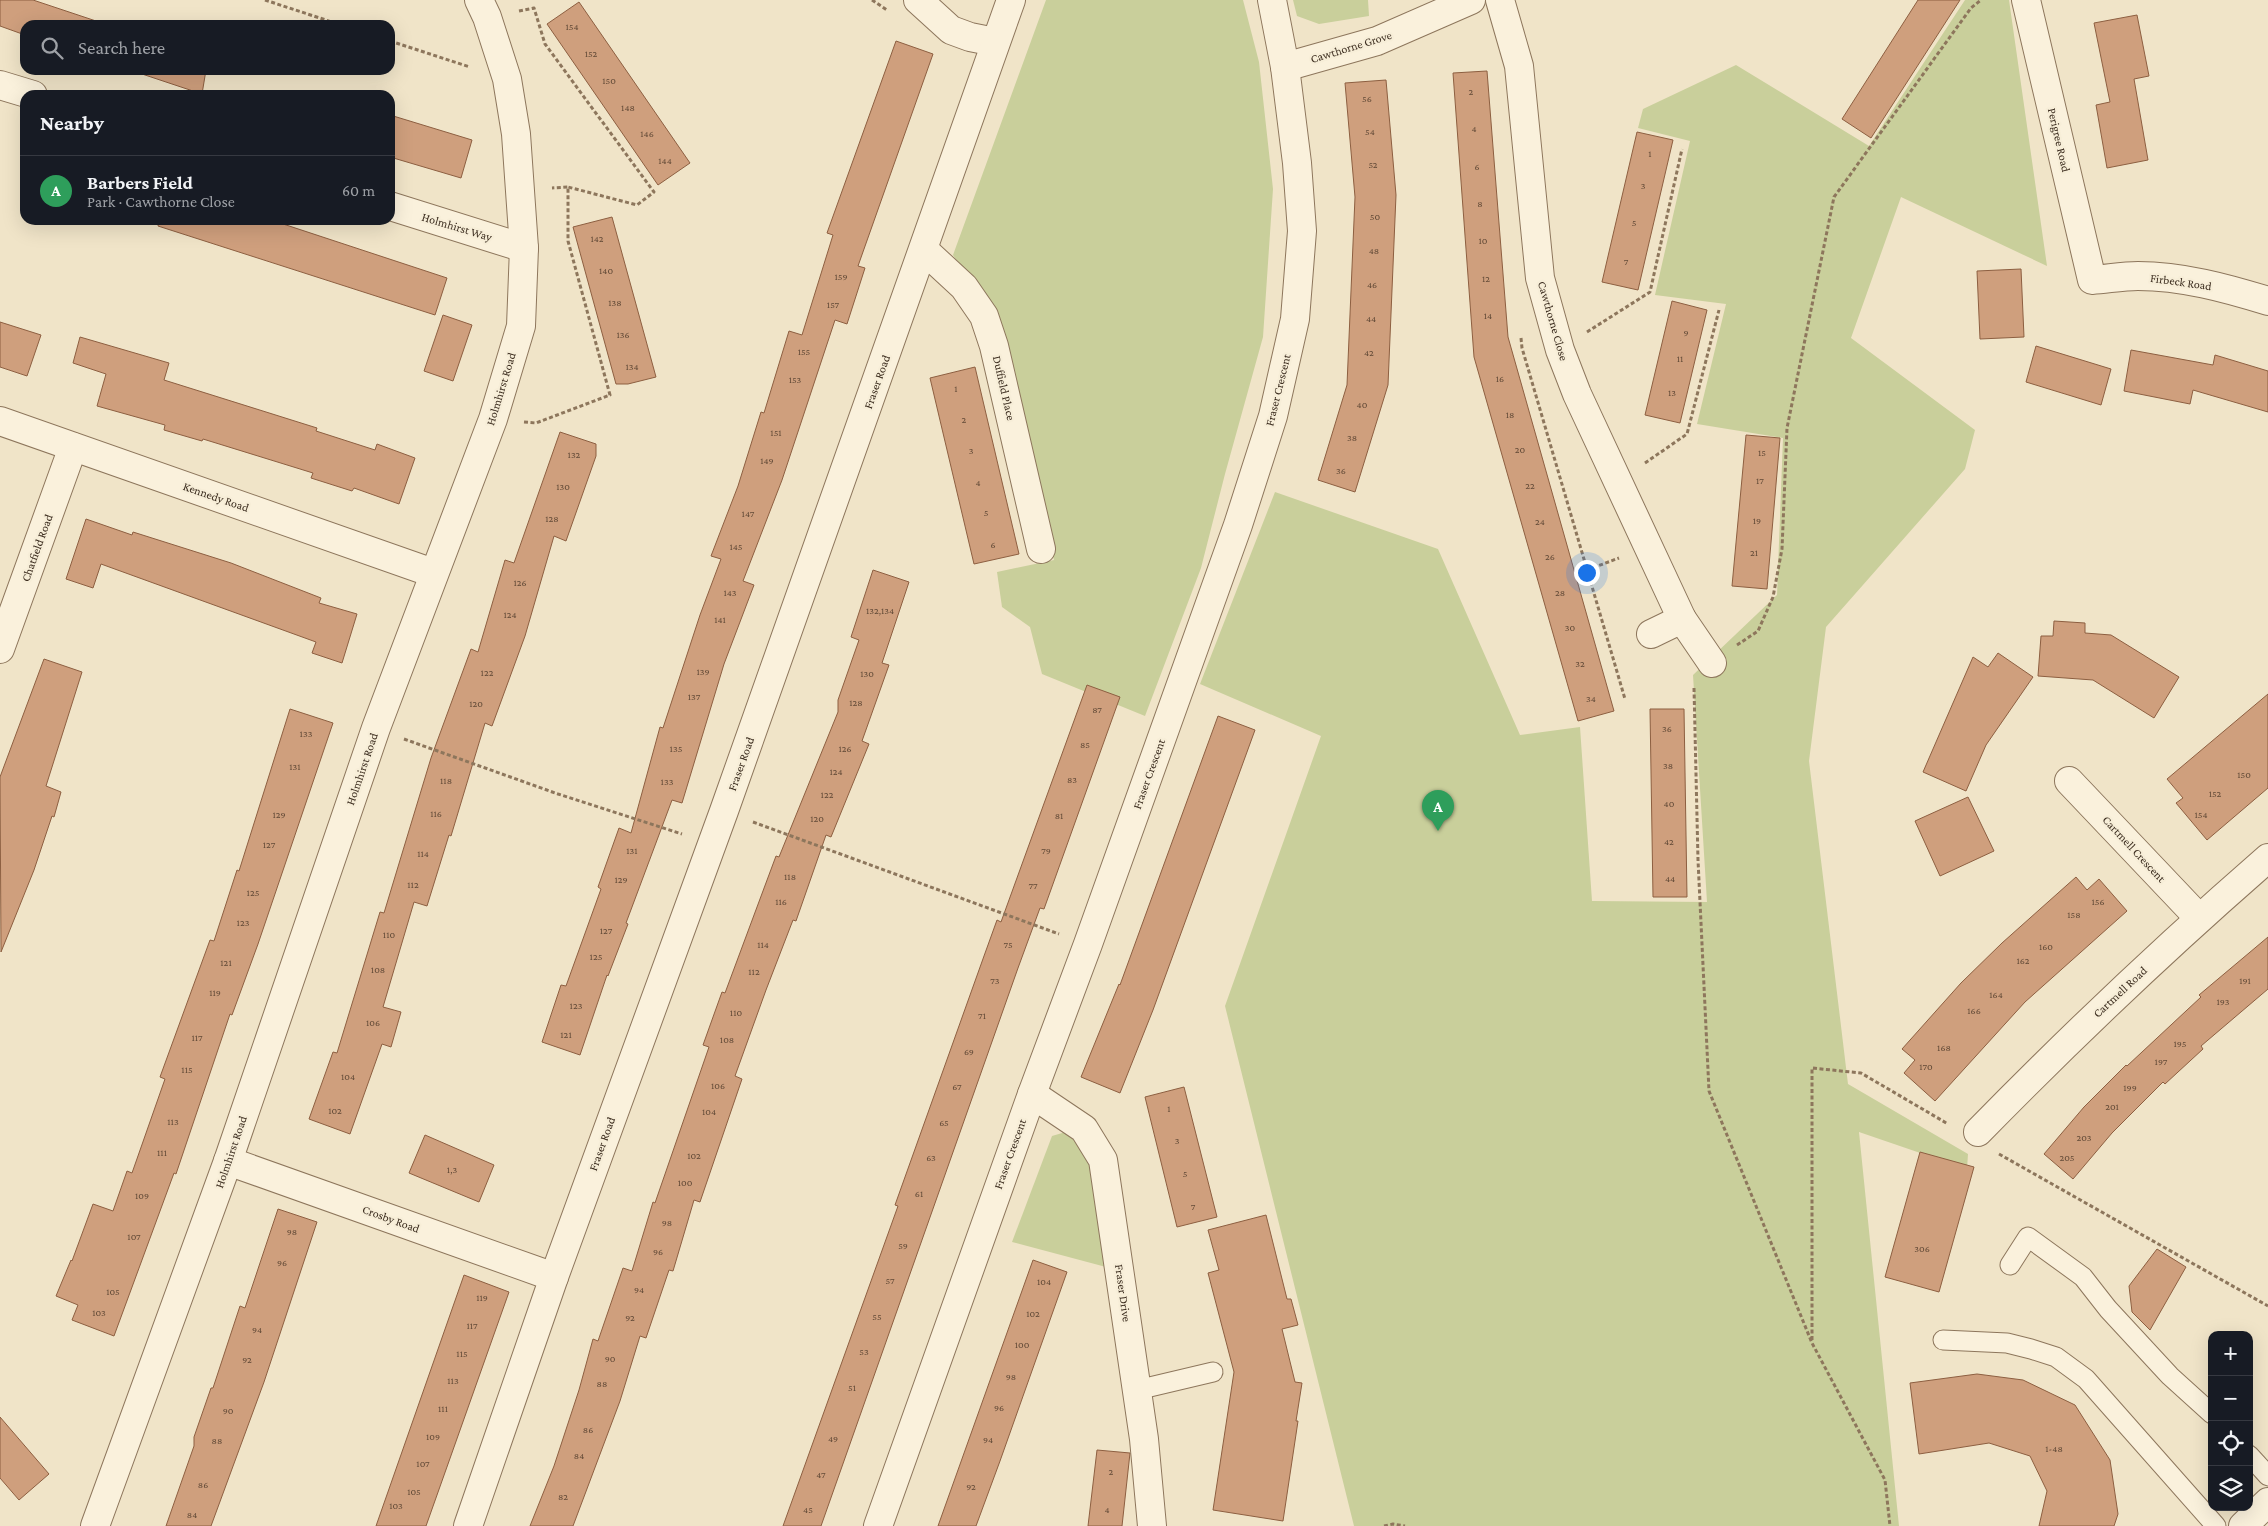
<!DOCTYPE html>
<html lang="en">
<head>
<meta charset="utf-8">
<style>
	:root { --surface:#171b24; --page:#242831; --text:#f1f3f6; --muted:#9ea1a6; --line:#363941; --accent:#0b8043 }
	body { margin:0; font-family:"Crimson Pro",serif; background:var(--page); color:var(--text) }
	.controls { position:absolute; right:15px; bottom:15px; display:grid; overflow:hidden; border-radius:10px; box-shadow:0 5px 20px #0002 }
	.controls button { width:45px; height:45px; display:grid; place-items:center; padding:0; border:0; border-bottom:1px solid var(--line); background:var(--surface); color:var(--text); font:25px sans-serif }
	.you { position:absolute; left:1586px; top:572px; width:18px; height:18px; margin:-12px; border:4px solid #fff; border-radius:50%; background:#1a73e8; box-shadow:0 0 0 8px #1a73e833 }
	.badge { display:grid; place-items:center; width:32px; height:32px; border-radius:50%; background:var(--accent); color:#fff; font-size:16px; font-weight:700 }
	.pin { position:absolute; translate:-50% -41px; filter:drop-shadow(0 1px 2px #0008) }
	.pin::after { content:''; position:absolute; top:26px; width:18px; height:15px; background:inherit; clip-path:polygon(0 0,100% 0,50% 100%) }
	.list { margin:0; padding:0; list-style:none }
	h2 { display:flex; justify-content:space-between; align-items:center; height:65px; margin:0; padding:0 20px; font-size:21px }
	h2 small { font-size:16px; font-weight:400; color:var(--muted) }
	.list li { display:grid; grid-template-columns:32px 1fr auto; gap:15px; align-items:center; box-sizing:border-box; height:70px; padding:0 20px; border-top:1px solid var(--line) }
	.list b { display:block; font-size:19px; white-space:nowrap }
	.list p { margin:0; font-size:16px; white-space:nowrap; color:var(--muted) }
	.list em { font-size:16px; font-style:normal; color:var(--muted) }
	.icon { flex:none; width:28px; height:28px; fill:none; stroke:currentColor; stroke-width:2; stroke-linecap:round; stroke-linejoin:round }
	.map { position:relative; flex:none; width:2268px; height:1526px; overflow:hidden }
	.search { position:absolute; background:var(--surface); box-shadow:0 5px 20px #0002; left:20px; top:20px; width:375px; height:55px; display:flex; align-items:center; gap:12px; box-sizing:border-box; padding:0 18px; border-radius:15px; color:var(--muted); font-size:19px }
	.panel { position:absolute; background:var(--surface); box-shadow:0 5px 20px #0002; left:20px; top:90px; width:375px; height:135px; border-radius:15px }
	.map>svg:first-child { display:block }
</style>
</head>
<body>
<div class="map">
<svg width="2268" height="1526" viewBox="0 0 2268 1526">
	<rect width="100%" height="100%" fill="#f0e4c8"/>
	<g fill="#c9cf9b">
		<path d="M1046,0H1243L1259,62L1273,189L1263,337L1225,474L1201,568L1145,716L1042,674L1030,627L1002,607L997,572L1054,560L998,327L953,255Z"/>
		<path d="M1293,0H1368L1369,16L1319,24L1297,16Z"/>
		<path d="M1965,0H2009L2047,266L1901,197L1851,338L1975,430L1965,469L1826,627L1809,761L1848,1084L1968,1154L1967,1169L1859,1132L1899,1526H1354L1225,1006L1321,736L1200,684L1275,492L1438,549L1520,735L1580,727L1592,901L1707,902L1693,675L1777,595L1783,438L1697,424L1726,304L1655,295L1690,141L1638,128L1643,109L1736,65L1869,146Z"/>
		<path d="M1069,1131L1085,1139L1096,1173L1106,1267L1012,1242L1052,1136Z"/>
	</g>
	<g fill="#cf9f7d" stroke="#8d5f41">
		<path d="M0,0H33L108,25H25V35L0,26Z"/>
		<path d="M1918,0H1960L1871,138L1842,119Z"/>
		<path d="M579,2L690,163L658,185L547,24Z"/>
		<path d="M2137,15L2149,76L2134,79L2148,160L2107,168L2096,105L2110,102L2094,23Z"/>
		<path d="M896,41L933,54L858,266L865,268L847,324L835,320L782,480L743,581L754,585L724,664L682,803L672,800L626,923L628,924L608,976L607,975L580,1055L542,1042L561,985L566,986L601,889L598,887L619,828L631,833L660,727L663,728L700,615L721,559L711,556L738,486L761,412L764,413L789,331L802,335L833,235L827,233Z"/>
		<path d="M130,70H206L202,94Z"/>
		<path d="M1487,71L1508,337L1614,711L1578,721L1474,357L1453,73Z"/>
		<path d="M1386,80L1396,195L1388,385L1355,492L1318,480L1347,385L1355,197L1345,83Z"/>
		<path d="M390,115L472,140L461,178L390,157Z"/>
		<path d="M1637,132L1673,140L1638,290L1602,282Z"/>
		<path d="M612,217L656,377L628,384H616L573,227Z"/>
		<path d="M159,220H271L447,278L435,315L158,226Z"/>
		<path d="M2021,269L2024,337L1980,339L1977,271Z"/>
		<path d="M1672,301L1707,310L1680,423L1645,415Z"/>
		<path d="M443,315L472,325L453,381L424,371Z"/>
		<path d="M0,322L41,335L27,376L0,367Z"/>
		<path d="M80,337L169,363L164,380L317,428L316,431L375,450L377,444L415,458L399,504L354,488L352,491L311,478L313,473L203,439L202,441L164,430L165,425L97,406L106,374L73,363Z"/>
		<path d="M2036,346L2111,369L2101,405L2026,382Z"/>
		<path d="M2131,350L2213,365L2215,355L2268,371V412L2193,390L2190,404L2124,391Z"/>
		<path d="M975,367L1019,554L974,564L930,378Z"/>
		<path d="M560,432L596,444V456L566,541L554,536L525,636L492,726L485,723L451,836L449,835L427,906L414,902L383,1007L401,1012L391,1047L382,1044L350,1134L309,1119L333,1052L337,1053L380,912L384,913L431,758L471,649L478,652L505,560L514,563Z"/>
		<path d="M1746,435L1780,438L1767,589L1732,586Z"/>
		<path d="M86,519L132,535L133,532L231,563L321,598L319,603L357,614L342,663L312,653L316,642L101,564L93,588L66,579Z"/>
		<path d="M873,570L909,582L882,663L889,665L862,741L869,744L831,837L826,835L796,921L793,920L766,990L735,1076L742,1079L700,1202L694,1200L673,1271L669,1270L646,1338L640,1336L620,1401L573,1526H530L554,1466L579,1390L593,1339L598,1341L623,1268L632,1271L653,1202L655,1203L709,1047L703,1045L722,992L725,993L776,856L779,857L838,712V700L859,640L851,637Z"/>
		<path d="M2054,621L2085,623V633L2111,635L2179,677L2154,718L2093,680L2038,676L2041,636H2053Z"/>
		<path d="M1998,653L2033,677L1986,745L1966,791L1923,772L1973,657L1988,667Z"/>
		<path d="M44,659L82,672L46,786L61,792L54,817L52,816L34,870L1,952L0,777Z"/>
		<path d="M1087,685L1120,697L1044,909L1040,908L1018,968L821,1526H783L898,1206L895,1205L984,956L997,920L1001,922Z"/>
		<path d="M2268,694V788L2207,840L2176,803L2183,798L2167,779Z"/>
		<path d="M290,709L333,723L258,944L232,1015L230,1014L176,1174L174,1173L114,1336L72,1320L78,1305L56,1296L71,1260L72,1261L93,1204L113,1211L127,1171L132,1173L165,1079L160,1077L210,940L214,941L237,870L239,871Z"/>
		<path d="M1650,709H1684L1687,897H1653Z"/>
		<path d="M1218,716L1255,730L1153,1010L1120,1093L1081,1077L1119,984L1120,985Z"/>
		<path d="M1968,797L1994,851L1940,876L1915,821Z"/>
		<path d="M2076,877L2087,890L2099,879L2127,911L2025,1002L1935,1101L1904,1073L1915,1060L1902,1049L1961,983L2002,943Z"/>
		<path d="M2268,937V989L2201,1046L2203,1049L2165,1084L2163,1082L2112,1133L2073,1179L2044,1154L2084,1107L2126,1065L2127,1066L2201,997L2199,995Z"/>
		<path d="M1184,1087L1217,1217L1177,1227L1145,1097Z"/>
		<path d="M425,1135L494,1165L479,1202L409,1173Z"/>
		<path d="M1920,1152L1974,1167L1939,1292L1885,1277Z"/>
		<path d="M278,1209L317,1222L264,1382L211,1526H166L194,1446V1437L211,1388H213L240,1306L245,1308Z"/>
		<path d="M1266,1215L1287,1299H1291L1298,1325L1282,1329L1295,1382L1302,1383L1296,1421H1298L1283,1521L1213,1510L1234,1372L1208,1273L1219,1270L1208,1230Z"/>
		<path d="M2157,1249L2186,1267L2150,1330L2132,1312L2129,1286Z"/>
		<path d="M1033,1260L1067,1272L1000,1461L976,1526H938Z"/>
		<path d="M464,1275L509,1292L426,1526H376Z"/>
		<path d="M1977,1374L2023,1380L2075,1405L2110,1460L2118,1514L2114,1526H2039L2047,1491L2030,1456L1989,1443L1919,1454L1910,1383Z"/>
		<path d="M0,1417L49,1474L19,1500L0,1478Z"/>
		<path d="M1097,1450L1130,1453L1122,1526H1088Z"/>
	</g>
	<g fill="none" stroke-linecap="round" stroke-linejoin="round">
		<defs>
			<g id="lane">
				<path d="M2010,1265L2028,1237L2083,1277L2108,1309L2170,1376L2212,1414"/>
				<path d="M1943,1340L2007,1343L2031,1349L2056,1357L2086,1379L2216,1526"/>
				<path d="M1137,1390L1213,1372"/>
				<path d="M2249,1455L2268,1476"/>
			</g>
			<g id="street">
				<path d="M918,0L951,30L970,37L995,42"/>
				<path d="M1500,0L1519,66L1540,278L1560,350L1577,394L1682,619L1712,663"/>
				<path d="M2026,0L2092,280C2107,279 2123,276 2138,276C2182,276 2226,288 2268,301"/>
				<path d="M1285,67L1377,41L1471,0"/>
				<path d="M0,85L33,95"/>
				<path d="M390,206L524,248"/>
				<path d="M924,250L964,287L984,316L994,346L1041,549"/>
				<path d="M0,421L433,573"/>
				<path d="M1651,634L1682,619"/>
				<path d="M0,649L73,447"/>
				<path d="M2069,781L2199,918"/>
				<path d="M1032,1094L1084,1129L1103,1160L1144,1439L1152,1526"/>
				<path d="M1978,1132C2071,1037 2168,945 2268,858"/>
				<path d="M228,1161L554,1277"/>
				<path d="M95,1526L228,1161L376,728L493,419L521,326L524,248L516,134L507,79L487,17L479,0"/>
				<path d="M468,1526L554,1277L724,811L1011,0"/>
				<path d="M878,1526L1032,1094L1088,944L1238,525L1273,416L1295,319L1302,231L1297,163L1285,67L1272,0"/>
				<path d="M2243,1526L2268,1502"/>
			</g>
		</defs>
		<use href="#lane" stroke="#8d765c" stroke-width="21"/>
		<use href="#street" stroke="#8d765c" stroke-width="30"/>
		<g stroke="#8d765c" stroke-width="3" stroke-dasharray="4 2.5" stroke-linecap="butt">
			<path d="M265,0L341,25"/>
			<path d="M872,0L887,10"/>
			<path d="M519,11L534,8L545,44L654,192L637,205L568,187"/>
			<path d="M390,41L470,67"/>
			<path d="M1587,332L1650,292L1682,149"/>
			<path d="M1521,338L1522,348L1625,699"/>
			<path d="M524,422L536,423L610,395L568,241V187L552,188"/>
			<path d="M1645,463L1687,434L1719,310"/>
			<path d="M1587,570L1619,558"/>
			<path d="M1737,645L1758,631L1773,597L1782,549L1787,428L1834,197L1971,8L1981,0"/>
			<path d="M1694,688L1698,860L1709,1091L1812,1343L1885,1480L1890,1526"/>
			<path d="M404,739L558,794L682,834"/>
			<path d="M753,822L1059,934"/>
			<path d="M1999,1154L2268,1306"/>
			<path d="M1812,1340V1068L1861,1073L1948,1124"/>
			<path d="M1384,1526L1393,1524L1405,1526"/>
		</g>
		<use href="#lane" stroke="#faf1dc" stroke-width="19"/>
		<use href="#street" stroke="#faf1dc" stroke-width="28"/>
	</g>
	<g text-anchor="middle" stroke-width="4.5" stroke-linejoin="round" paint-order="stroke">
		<g font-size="10" fill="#624a37">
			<text x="572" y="30">154</text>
			<text x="591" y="57">152</text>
			<text x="609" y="84">150</text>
			<text x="1471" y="95">2</text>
			<text x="1367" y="102">56</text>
			<text x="628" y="111">148</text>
			<text x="1474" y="132">4</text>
			<text x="1370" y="135">54</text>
			<text x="647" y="137">146</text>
			<text x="1650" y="157">1</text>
			<text x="665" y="164">144</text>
			<text x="1373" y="168">52</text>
			<text x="1477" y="170">6</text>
			<text x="1643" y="189">3</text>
			<text x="1480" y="207">8</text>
			<text x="1375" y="220">50</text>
			<text x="1634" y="226">5</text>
			<text x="597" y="242">142</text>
			<text x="1483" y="244">10</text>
			<text x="1374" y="254">48</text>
			<text x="1626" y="265">7</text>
			<text x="606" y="274">140</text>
			<text x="841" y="280">159</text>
			<text x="1486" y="282">12</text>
			<text x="1372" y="288">46</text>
			<text x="615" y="306">138</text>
			<text x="833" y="308">157</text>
			<text x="1488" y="319">14</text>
			<text x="1371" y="322">44</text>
			<text x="1686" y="336">9</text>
			<text x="623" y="338">136</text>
			<text x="804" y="355">155</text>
			<text x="1369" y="356">42</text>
			<text x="1680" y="362">11</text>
			<text x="632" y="370">134</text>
			<text x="1500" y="382">16</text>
			<text x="795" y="383">153</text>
			<text x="956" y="392">1</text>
			<text x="1672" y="396">13</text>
			<text x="1362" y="408">40</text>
			<text x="1510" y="418">18</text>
			<text x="964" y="423">2</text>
			<text x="776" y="436">151</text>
			<text x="1352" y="441">38</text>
			<text x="1520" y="453">20</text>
			<text x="971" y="454">3</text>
			<text x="1762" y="456">15</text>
			<text x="574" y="458">132</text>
			<text x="767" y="464">149</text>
			<text x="1341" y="474">36</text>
			<text x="1760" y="484">17</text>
			<text x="978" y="486">4</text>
			<text x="1530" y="489">22</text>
			<text x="563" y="490">130</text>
			<text x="986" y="516">5</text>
			<text x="748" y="517">147</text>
			<text x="552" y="522">128</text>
			<text x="1757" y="524">19</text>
			<text x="1540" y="525">24</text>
			<text x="993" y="548">6</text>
			<text x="736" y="550">145</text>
			<text x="1754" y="556">21</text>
			<text x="1550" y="560">26</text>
			<text x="520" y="586">126</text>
			<text x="730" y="596">143</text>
			<text x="1560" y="596">28</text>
			<text x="880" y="614">132,134</text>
			<text x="510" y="618">124</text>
			<text x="720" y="623">141</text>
			<text x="1570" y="631">30</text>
			<text x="1580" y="667">32</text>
			<text x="703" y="675">139</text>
			<text x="487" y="676">122</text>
			<text x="867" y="677">130</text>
			<text x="694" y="700">137</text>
			<text x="1591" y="702">34</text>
			<text x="856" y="706">128</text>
			<text x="476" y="707">120</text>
			<text x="1097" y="713">87</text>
			<text x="1667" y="732">36</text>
			<text x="306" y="737">133</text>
			<text x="1085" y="748">85</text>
			<text x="676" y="752">135</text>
			<text x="845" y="752">126</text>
			<text x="1668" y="769">38</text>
			<text x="295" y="770">131</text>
			<text x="836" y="775">124</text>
			<text x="2244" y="778">150</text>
			<text x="1072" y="783">83</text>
			<text x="446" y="784">118</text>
			<text x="667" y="785">133</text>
			<text x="2215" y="797">152</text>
			<text x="827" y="798">122</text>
			<text x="1669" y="807">40</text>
			<text x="436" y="817">116</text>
			<text x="279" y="818">129</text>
			<text x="2201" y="818">154</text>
			<text x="1059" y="819">81</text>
			<text x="817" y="822">120</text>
			<text x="1669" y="845">42</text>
			<text x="269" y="848">127</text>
			<text x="632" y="854">131</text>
			<text x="1046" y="854">79</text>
			<text x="423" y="857">114</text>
			<text x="790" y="880">118</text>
			<text x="1670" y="882">44</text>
			<text x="621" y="883">129</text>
			<text x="413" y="888">112</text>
			<text x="1033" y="889">77</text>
			<text x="253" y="896">125</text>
			<text x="781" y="905">116</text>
			<text x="2098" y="905">156</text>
			<text x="2074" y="918">158</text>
			<text x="243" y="926">123</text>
			<text x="606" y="934">127</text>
			<text x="389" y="938">110</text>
			<text x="763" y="948">114</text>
			<text x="1008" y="948">75</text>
			<text x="2046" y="950">160</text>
			<text x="596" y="960">125</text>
			<text x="2023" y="964">162</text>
			<text x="226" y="966">121</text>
			<text x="378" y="973">108</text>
			<text x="754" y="975">112</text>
			<text x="995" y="984">73</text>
			<text x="2245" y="984">191</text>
			<text x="215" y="996">119</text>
			<text x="1996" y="998">164</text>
			<text x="2223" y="1005">193</text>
			<text x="576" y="1009">123</text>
			<text x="1974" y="1014">166</text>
			<text x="736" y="1016">110</text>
			<text x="982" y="1019">71</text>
			<text x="373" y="1026">106</text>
			<text x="566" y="1038">121</text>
			<text x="197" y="1041">117</text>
			<text x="727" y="1043">108</text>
			<text x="2180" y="1047">195</text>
			<text x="1944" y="1051">168</text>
			<text x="969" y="1055">69</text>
			<text x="2161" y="1065">197</text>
			<text x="1926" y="1070">170</text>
			<text x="187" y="1073">115</text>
			<text x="348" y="1080">104</text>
			<text x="718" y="1089">106</text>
			<text x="957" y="1090">67</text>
			<text x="2130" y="1091">199</text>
			<text x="2112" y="1110">201</text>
			<text x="1169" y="1112">1</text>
			<text x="335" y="1114">102</text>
			<text x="709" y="1115">104</text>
			<text x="173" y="1125">113</text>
			<text x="944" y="1126">65</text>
			<text x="2084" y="1141">203</text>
			<text x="1177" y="1144">3</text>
			<text x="162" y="1156">111</text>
			<text x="694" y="1159">102</text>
			<text x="931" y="1161">63</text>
			<text x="2067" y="1161">205</text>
			<text x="452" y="1173">1,3</text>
			<text x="1185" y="1177">5</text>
			<text x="685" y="1186">100</text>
			<text x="919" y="1197">61</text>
			<text x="142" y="1199">109</text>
			<text x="1193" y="1210">7</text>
			<text x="667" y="1226">98</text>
			<text x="292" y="1235">98</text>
			<text x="134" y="1240">107</text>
			<text x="903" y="1249">59</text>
			<text x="1922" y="1252">306</text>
			<text x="658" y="1255">96</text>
			<text x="282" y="1266">96</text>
			<text x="890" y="1284">57</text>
			<text x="1044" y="1285">104</text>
			<text x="639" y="1293">94</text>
			<text x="113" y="1295">105</text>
			<text x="482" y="1301">119</text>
			<text x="99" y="1316">103</text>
			<text x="1033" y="1317">102</text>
			<text x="877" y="1320">55</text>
			<text x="630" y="1321">92</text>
			<text x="472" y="1329">117</text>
			<text x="257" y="1333">94</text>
			<text x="1022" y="1348">100</text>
			<text x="864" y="1355">53</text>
			<text x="462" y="1357">115</text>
			<text x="610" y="1362">90</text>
			<text x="247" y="1363">92</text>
			<text x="1011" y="1380">98</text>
			<text x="453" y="1384">113</text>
			<text x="602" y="1387">88</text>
			<text x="852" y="1391">51</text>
			<text x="999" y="1411">96</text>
			<text x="443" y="1412">111</text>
			<text x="228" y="1414">90</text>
			<text x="588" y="1433">86</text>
			<text x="433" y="1440">109</text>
			<text x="833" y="1442">49</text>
			<text x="988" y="1443">94</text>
			<text x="217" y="1444">88</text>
			<text x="2054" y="1452">1-48</text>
			<text x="579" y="1459">84</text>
			<text x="423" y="1467">107</text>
			<text x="1111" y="1475">2</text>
			<text x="821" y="1478">47</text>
			<text x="203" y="1488">86</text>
			<text x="971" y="1490">92</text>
			<text x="414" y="1495">105</text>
			<text x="563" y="1500">82</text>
			<text x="396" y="1509">103</text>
			<text x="808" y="1513">45</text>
			<text x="1107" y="1513">4</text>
			<text x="192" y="1518">84</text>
		</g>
		<g font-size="12" fill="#3d2e20" stroke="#f7eed8">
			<text transform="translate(1351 47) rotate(-17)" y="4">Cawthorne Grove</text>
			<text transform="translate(2059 140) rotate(77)" y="4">Perigree Road</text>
			<text transform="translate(457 227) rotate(17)" y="4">Holmhirst Way</text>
			<text transform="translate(2181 282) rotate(8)" y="4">Firbeck Road</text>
			<text transform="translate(1553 321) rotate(74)" y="4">Cawthorne Close</text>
			<text transform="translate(877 382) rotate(-70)" y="4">Fraser Road</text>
			<text transform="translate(1004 388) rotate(77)" y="4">Duffield Place</text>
			<text transform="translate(501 389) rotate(-73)" y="4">Holmhirst Road</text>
			<text transform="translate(1278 390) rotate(-76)" y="4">Fraser Crescent</text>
			<text transform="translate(216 497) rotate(19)" y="4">Kennedy Road</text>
			<text transform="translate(37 548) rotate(-70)" y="4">Chatfield Road</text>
			<text transform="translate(741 764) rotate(-70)" y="4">Fraser Road</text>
			<text transform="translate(362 769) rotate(-71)" y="4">Holmhirst Road</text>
			<text transform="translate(1149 774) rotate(-70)" y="4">Fraser Crescent</text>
			<text transform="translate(2134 849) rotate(47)" y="4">Cartmell Crescent</text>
			<text transform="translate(2120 992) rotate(-43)" y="4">Cartmell Road</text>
			<text transform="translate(602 1144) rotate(-70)" y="4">Fraser Road</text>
			<text transform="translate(231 1152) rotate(-71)" y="4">Holmhirst Road</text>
			<text transform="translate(1010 1154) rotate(-70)" y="4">Fraser Crescent</text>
			<text transform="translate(391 1219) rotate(20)" y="4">Crosby Road</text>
			<text transform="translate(1123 1293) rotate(82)" y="4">Fraser Drive</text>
		</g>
	</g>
</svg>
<div class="controls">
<button>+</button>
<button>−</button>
<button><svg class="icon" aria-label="locate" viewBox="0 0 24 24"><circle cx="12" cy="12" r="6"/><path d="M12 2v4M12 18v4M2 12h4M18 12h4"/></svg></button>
<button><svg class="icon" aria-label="layers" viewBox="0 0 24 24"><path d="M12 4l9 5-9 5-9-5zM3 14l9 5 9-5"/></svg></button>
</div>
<div class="you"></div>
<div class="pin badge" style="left:1438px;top:831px;background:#2e9e5b">A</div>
<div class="search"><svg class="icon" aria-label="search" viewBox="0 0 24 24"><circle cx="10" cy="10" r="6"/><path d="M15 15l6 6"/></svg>Search here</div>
<section class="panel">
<h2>Nearby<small></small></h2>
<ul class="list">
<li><span class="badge" style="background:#2e9e5b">A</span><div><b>Barbers Field</b><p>Park · Cawthorne Close</p></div><em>60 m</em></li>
</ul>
</section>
</div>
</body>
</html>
